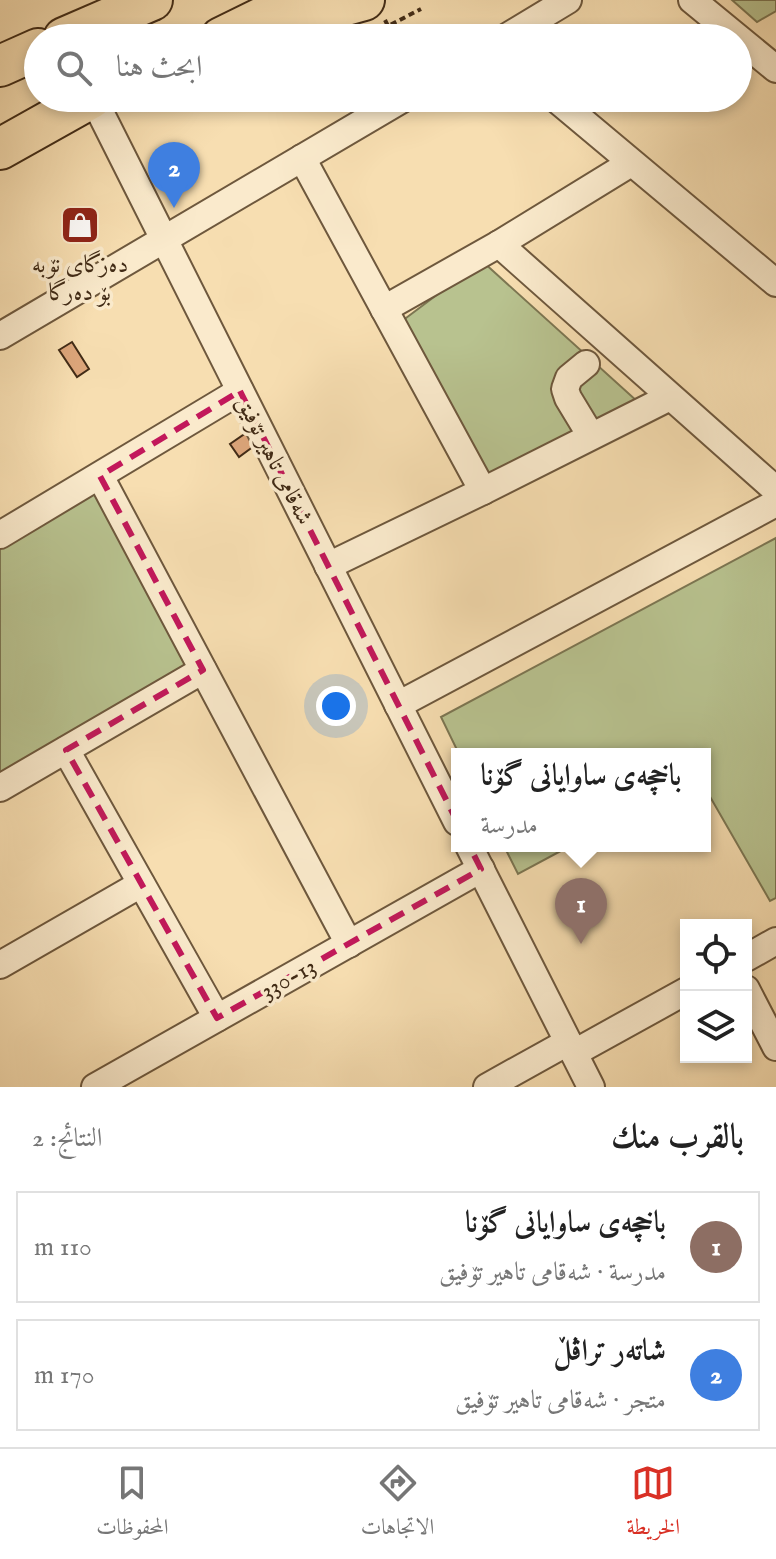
<!DOCTYPE html>
<html lang="ar">
<head>
<meta charset="utf-8">
<style>
	:root { --surface:#fff; --page:#f2f2f2; --text:#222; --muted:#767676; --line:#e0e0e0; --accent:#d93025 }
	body { margin:0; font-family:"IM FELL English",Amiri,serif; background:var(--page); color:var(--text); direction:rtl }
	.controls { position:absolute; right:24px; bottom:24px; display:grid; overflow:hidden; border-radius:0px; box-shadow:0 4px 12px #0003 }
	.controls button { width:72px; height:72px; display:grid; place-items:center; padding:0; border:0; border-bottom:2px solid var(--line); background:var(--surface); color:var(--text); font:40px sans-serif }
	.you { position:absolute; left:336px; top:706px; width:28px; height:28px; margin:-20px; border:6px solid #fff; border-radius:50%; background:#1a73e8; box-shadow:0 0 0 12px #1a73e833 }
	.badge { display:grid; place-items:center; width:52px; height:52px; border-radius:50%; background:var(--accent); color:#fff; font-size:26px; font-weight:700 }
	.pin { position:absolute; translate:-50% -66px; filter:drop-shadow(0 2px 4px #0008) }
	.pin::after { content:''; position:absolute; top:42px; width:28px; height:24px; background:inherit; clip-path:polygon(0 0,100% 0,50% 100%) }
	.popup { position:absolute; left:451px; top:748px; width:260px; height:104px; box-sizing:border-box; display:grid; place-content:center; border-radius:0px; background:var(--surface); filter:drop-shadow(0 2px 6px #0005); font-size:26px; white-space:nowrap; color:var(--muted) }
	.popup b { font-size:30px; color:var(--text) }
	.popup::after { content:''; position:absolute; left:50%; top:100%; margin-left:-16px; border:16px solid transparent; border-top-color:var(--surface) }
	.list { margin:0; padding:0; list-style:none }
	h2 { display:flex; justify-content:space-between; align-items:center; height:104px; margin:0; padding:0 32px; font-size:34px }
	h2 small { font-size:26px; font-weight:400; color:var(--muted) }
	.list li { display:grid; grid-template-columns:52px 1fr auto; gap:24px; align-items:center; box-sizing:border-box; height:112px; margin:0 16px 16px; padding:0 16px; border:2px solid var(--line); border-radius:0px }
	.list b { display:block; font-size:30px; white-space:nowrap }
	.list p { margin:0; font-size:26px; white-space:nowrap; color:var(--muted) }
	.list em { font-size:26px; font-style:normal; color:var(--muted) }
	.icon { flex:none; width:44px; height:44px; fill:none; stroke:currentColor; stroke-width:2; stroke-linecap:round; stroke-linejoin:round }
	.map { position:relative; flex:none; width:776px; height:1087px; overflow:hidden; direction:ltr }
	.search { position:absolute; background:var(--surface); box-shadow:0 4px 12px #0003; left:24px; right:24px; top:24px; height:88px; display:flex; align-items:center; gap:20px; box-sizing:border-box; padding:0 28px; border-radius:44px; color:var(--muted); font-size:30px }
	.sheet { height:360px; background:var(--surface) }
	nav { display:flex; justify-content:space-around; align-items:center; box-sizing:border-box; height:112px; border-top:2px solid var(--line); background:var(--surface); font-size:22px; color:var(--muted) }
	nav a { display:grid; justify-items:center; gap:4px }
	nav .on { color:var(--accent) }
	.map>svg:first-child { display:block }
</style>
</head>
<body>
<div class="map">
<svg width="776" height="1087" viewBox="0 0 776 1087">
	<rect width="100%" height="100%" fill="#f7deb1"/>
	<filter id="stains"><feTurbulence type="fractalNoise" baseFrequency=".0025" numOctaves="4"/><feColorMatrix values="0 0 0 0 .2 0 0 0 0 .09 0 0 0 0 .02 0 0 0 .5 -.17"/></filter>
	<radialGradient id="worn" r=".72"><stop offset=".6" stop-color="#630" stop-opacity="0"/><stop offset="1" stop-color="#630" stop-opacity=".3"/></radialGradient>
	<g fill="#b8c28f" stroke="#7c7652" stroke-width="2">
		<path d="M732,0H776V11L757,22Z"/>
		<path d="M482,261L638,402L484,481L402,321Z"/>
		<path d="M98,484L192,662L0,775V541Z"/>
		<path d="M776,538V898L770,901L705,788V754H459L441,717Z"/>
		<path d="M504,846H570L518,874Z"/>
	</g>
	<g fill="#dda67b" stroke="#412b16" stroke-width="2">
		<path d="M72,342L89,369L77,377L59,350Z"/>
		<path d="M246,433L254,446L239,457L230,444Z"/>
	</g>
	<g fill="none" stroke-linecap="round" stroke-linejoin="round">
		<defs>
			<g id="minor">
				<path d="M692,0L776,69"/>
				<path d="M505,38L568,0"/>
				<path d="M93,98L457,822"/>
				<path d="M555,98L776,283"/>
				<path d="M302,158L483,491"/>
				<path d="M499,244L776,490"/>
				<path d="M384,309L499,244L631,163"/>
				<path d="M0,336L404,98"/>
				<path d="M586,364L569,378L565,389L568,398L591,436"/>
				<path d="M100,476L349,944"/>
				<path d="M0,535L240,391"/>
				<path d="M328,566L483,491L670,397"/>
				<path d="M398,705L776,503"/>
				<path d="M66,750L217,1018"/>
				<path d="M0,788L203,670"/>
				<path d="M469,846L591,1087"/>
				<path d="M746,958L776,941"/>
				<path d="M0,965L141,884"/>
				<path d="M746,989L776,1047"/>
				<path d="M574,1053L686,991"/>
				<path d="M95,1087L481,869"/>
				<path d="M487,1087L568,1042"/>
			</g>
			<g id="highway">
				<path d="M258,21L306,16L364,0"/>
				<path d="M64,38L152,0"/>
				<path d="M221,38L282,8"/>
				<path d="M0,66L38,49"/>
				<path d="M0,149L91,98"/>
			</g>
		</defs>
		<use href="#minor" stroke="#6e583d" stroke-width="30"/>
		<use href="#highway" stroke="#412b16" stroke-width="44"/>
		<path stroke="#412b16" stroke-width="4" stroke-dasharray="6 4" stroke-linecap="butt" d="M385,20L388,26L421,9"/>
		<use href="#minor" stroke="#faeacc" stroke-width="26"/>
		<use href="#highway" stroke="#f7deb1" stroke-width="40"/>
	</g>
	<path fill="none" stroke="#c2185b" stroke-width="6" stroke-dasharray="16 10" stroke-linejoin="round" d="M240,391L481,869L217,1018L66,750L203,670L100,476Z"/>
	<defs>
		<symbol id="shop-square" viewBox="-11 -11 22 22"><rect x="-9" y="-9" width="18" height="18" rx="4" fill="#8f2418" stroke="#faeacc"/><path d="M-5-2.5h2.3a2.7 3.5 0 0 1 5.4 0H5L5.5 6h-11ZM-1.5-2.5h3a1.5 2.3 0 0 0-3 0Z" fill="#fff"/></symbol>
	</defs>
	<g fill-rule="evenodd">
		<use href="#shop-square" x="58" y="203" width="44" height="44"/>
	</g>
	<g text-anchor="middle" stroke-width="7" stroke-linejoin="round" paint-order="stroke">
		<g font-size="24" fill="#412b16" stroke="#faeacc">
			<text x="80" y="272">دەزگای نۆبە<tspan x="80" dy="28">بۆ دەرگا</tspan></text>
		</g>
		<g font-size="24" fill="#412b16" stroke="#faeacc">
			<text transform="translate(275 460) rotate(63)" y="8">شەقامی تاهیر تۆفیق</text>
			<text transform="translate(288 978) rotate(-29)" y="8">330-13</text>
		</g>
	</g>
	<rect width="100%" height="100%" filter="url(#stains)"/>
	<rect width="100%" height="100%" fill="url(#worn)"/>
</svg>
<div class="controls">
<button><svg class="icon" aria-label="locate" viewBox="0 0 24 24"><circle cx="12" cy="12" r="6"/><path d="M12 2v4M12 18v4M2 12h4M18 12h4"/></svg></button>
<button><svg class="icon" aria-label="layers" viewBox="0 0 24 24"><path d="M12 4l9 5-9 5-9-5zM3 14l9 5 9-5"/></svg></button>
</div>
<div class="you"></div>
<div class="pin badge" style="left:581px;top:944px;background:#8d6e63">1</div>
<div class="popup"><b>باخچەی ساوایانی گۆنا</b>مدرسة</div>
<div class="pin badge" style="left:174px;top:208px;background:#3f7fe0">2</div>
<div class="search"><svg class="icon" aria-label="search" viewBox="0 0 24 24"><circle cx="10" cy="10" r="6"/><path d="M15 15l6 6"/></svg>ابحث هنا</div>
</div>
<section class="sheet">
<h2>بالقرب منك<small>النتائج: 2</small></h2>
<ul class="list">
<li><span class="badge" style="background:#8d6e63">1</span><div><b>باخچەی ساوایانی گۆنا</b><p>مدرسة · شەقامی تاهیر تۆفیق</p></div><em>110 m</em></li>
<li><span class="badge" style="background:#3f7fe0">2</span><div><b>شاتەر تراڤڵ</b><p>متجر · شەقامی تاهیر تۆفیق</p></div><em>170 m</em></li>
</ul>
</section>
<nav>
<a class="on"><svg class="icon" aria-label="map" viewBox="0 0 24 24"><path d="M3 6l6-2 6 2 6-2v14l-6 2-6-2-6 2zM9 4v14M15 6v14"/></svg>الخريطة</a>
<a><svg class="icon" aria-label="directions" viewBox="0 0 24 24"><path d="M12 3l9 9-9 9-9-9zM9 14v-3h6M13 9l2 2-2 2"/></svg>الاتجاهات</a>
<a><svg class="icon" aria-label="saved" viewBox="0 0 24 24"><path d="M7 4h10v16l-5-4-5 4z"/></svg>المحفوظات</a>
</nav>
</body>
</html>
